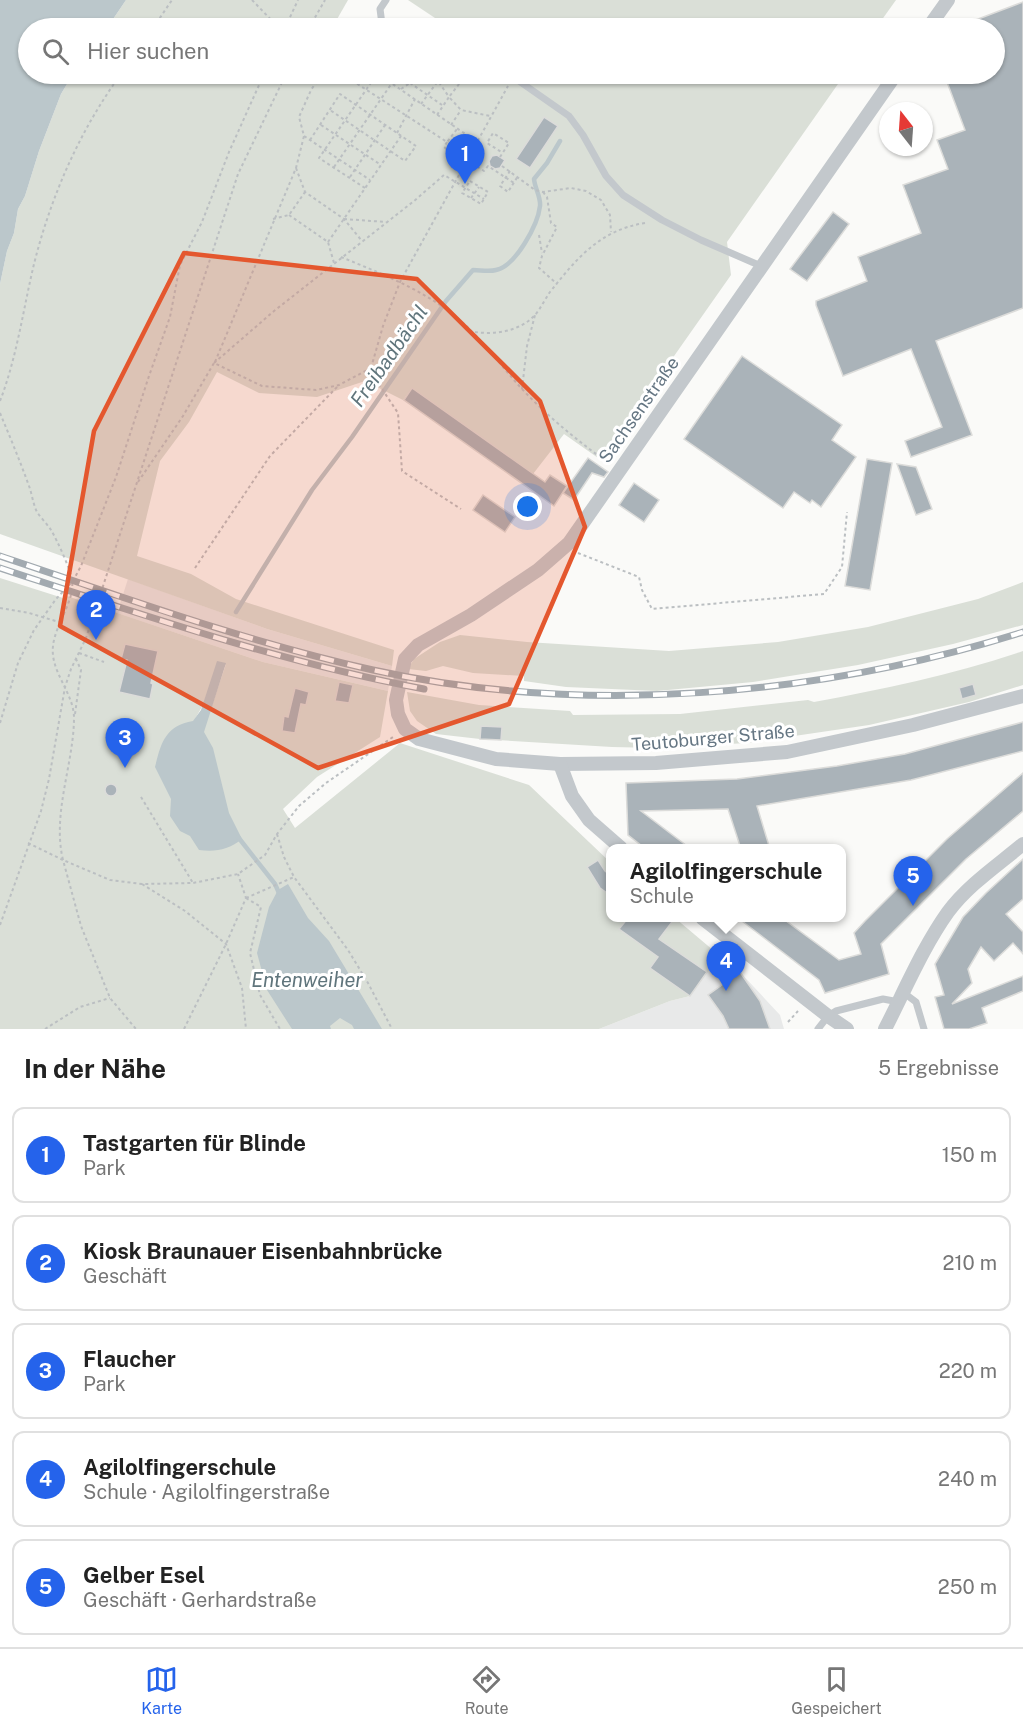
<!DOCTYPE html>
<html lang="de">
<head>
<meta charset="utf-8">
<style>
	:root { --surface:#fff; --page:#f2f2f2; --text:#222; --muted:#767676; --line:#e0e0e0; --accent:#2563eb }
	body { margin:0; font-family:"Public Sans",sans-serif; background:var(--page); color:var(--text) }
	.compass { position:absolute; left:879px; top:102px; width:54px; height:54px; border-radius:50%; background:var(--surface); box-shadow:0 2px 4px #0004; rotate:343deg }
	.you { position:absolute; left:528px; top:507px; width:21px; height:21px; margin:-15px; border:4px solid #fff; border-radius:50%; background:#1a73e8; box-shadow:0 0 0 9px #1a73e833 }
	.badge { display:grid; place-items:center; width:39px; height:39px; border-radius:50%; background:var(--accent); color:#fff; font-size:20px; font-weight:700 }
	.pin { position:absolute; translate:-50% -50px; filter:drop-shadow(0 2px 3px #0008) }
	.pin::after { content:''; position:absolute; top:32px; width:21px; height:18px; background:inherit; clip-path:polygon(0 0,100% 0,50% 100%) }
	.popup { position:absolute; left:606px; top:844px; width:240px; height:78px; box-sizing:border-box; display:grid; place-content:center; border-radius:12px; background:var(--surface); filter:drop-shadow(0 2px 4px #0005); font-size:20px; white-space:nowrap; color:var(--muted) }
	.popup b { font-size:22px; color:var(--text) }
	.popup::after { content:''; position:absolute; left:50%; top:100%; margin-left:-12px; border:12px solid transparent; border-top-color:var(--surface) }
	.list { margin:0; padding:0; list-style:none }
	h2 { display:flex; justify-content:space-between; align-items:center; height:78px; margin:0; padding:0 24px; font-size:26px }
	h2 small { font-size:20px; font-weight:400; color:var(--muted) }
	.list li { display:grid; grid-template-columns:39px 1fr auto; gap:18px; align-items:center; box-sizing:border-box; height:96px; margin:0 12px 12px; padding:0 12px; border:2px solid var(--line); border-radius:12px }
	.list b { display:block; font-size:22px; white-space:nowrap }
	.list p { margin:0; font-size:20px; white-space:nowrap; color:var(--muted) }
	.list em { font-size:20px; font-style:normal; color:var(--muted) }
	.icon { flex:none; width:33px; height:33px; fill:none; stroke:currentColor; stroke-width:2; stroke-linecap:round; stroke-linejoin:round }
	.map { position:relative; flex:none; width:1023px; height:1029px; overflow:hidden }
	.search { position:absolute; background:var(--surface); box-shadow:0 2px 4px #0004; left:18px; right:18px; top:18px; height:66px; display:flex; align-items:center; gap:15px; box-sizing:border-box; padding:0 21px; border-radius:33px; color:var(--muted); font-size:22px }
	.sheet { height:618px; background:var(--surface) }
	nav { display:flex; justify-content:space-around; align-items:center; box-sizing:border-box; height:84px; border-top:2px solid var(--line); background:var(--surface); font-size:16px; color:var(--muted) }
	nav a { display:grid; justify-items:center; gap:3px }
	nav .on { color:var(--accent) }
	.map>svg:first-child { display:block }
</style>
</head>
<body>
<div class="map">
<svg width="1023" height="1029" viewBox="0 0 1023 1029">
	<rect width="100%" height="100%" fill="#fafaf8"/>
	<g fill="#e8e9e9">
		<path d="M128,579L267,629L392,666L388,691L263,662L117,613Z"/>
		<path d="M720,956L740,972L780,1015L784,1029H599L670,1001L690,996Z"/>
	</g>
	<g fill="#dadfd7" fill-rule="evenodd">
		<path d="M126,0H348L332,28H107Z"/>
		<path d="M408,0H896L876,28H450Z"/>
		<path d="M73,74H393L402,80L406,74C422,74 435,77 450,74H845L727,242L731,275L601,460L564,434L533,474L412,388L403,400L365,381L317,397L259,393L217,372L189,422L160,461L137,556L191,574L236,599L394,650L392,666L267,629L0,534V284L7,251L14,233L18,209L25,196L39,151L61,94Z"/>
		<path d="M0,578L63,598L64,595L263,662L388,691L380,737L317,777L283,809L295,828L400,743L529,785L610,862V918H675L720,956L690,996L670,1001L599,1029H0ZM226,664L206,723L195,719Z"/>
		<path d="M1023,582V625L953,644L858,665L753,682L657,691L566,687L524,681V676L473,673L443,666L426,671L408,669L414,659L440,642L460,635L527,642L669,651L778,642L868,627L978,599Z"/>
		<path d="M1023,651V685L969,702L869,725L747,743L657,748L612,747L480,739L436,734L417,721L410,711L407,692L479,705L570,711L573,715L680,714L808,700L814,702C884,689 955,674 1023,651Z"/>
	</g>
	<g fill="#bbc7cb">
		<path d="M0,0H126L107,28H28V74H73L61,94L39,151L25,196L18,209L14,233L7,251L0,284Z"/>
		<path d="M217,661L226,663L204,732L213,748L229,813L242,839C228,850 216,852 199,850L190,836L180,831L170,816L171,799L155,767C161,743 165,726 193,721L201,710Z"/>
		<path d="M288,884L308,918L329,941L382,1029H354L352,1025L340,1018L330,1026L331,1029H292L267,990L257,953L269,907L278,890Z"/>
	</g>
	<g fill="none" stroke-linecap="round" stroke-linejoin="round">
		<g stroke="#bbc7cb" stroke-width="4.5">
			<path d="M236,612L312,490L352,437L446,301L473,270C480,270 489,272 496,270C516,266 538,224 540,206C541,197 535,189 534,179L547,163L560,141"/>
			<path d="M238,837L275,884L279,893"/>
		</g>
	</g>
	<g fill="#aab3b9" stroke="#dcdcda" stroke-width="1.5">
		<path d="M1023,2V308L936,341L972,435L911,457L905,441L942,427L911,349L843,376L816,305V301L867,281L858,257L921,233L903,185L948,169L937,140L965,130L944,74H994V28L957,27Z"/>
		<path d="M544,117L558,126L530,168L516,159Z"/>
		<path d="M497,155L505,160L500,168L495,169L490,166L489,161L492,156Z"/>
		<path d="M833,212L849,224L807,281L790,269Z"/>
		<path d="M742,356L842,425L832,440L856,457L821,507L812,500L810,503L794,492L783,508L684,439Z"/>
		<path d="M412,388L545,482L550,475L567,486L554,506L404,400Z"/>
		<path d="M588,458L608,472L604,477L592,473L574,500L563,493Z"/>
		<path d="M867,459L892,463L870,590L845,586Z"/>
		<path d="M897,464L916,467L932,509L916,515Z"/>
		<path d="M634,483L659,500L644,522L619,505Z"/>
		<path d="M483,495L515,517L505,532L473,510Z"/>
		<path d="M125,644L158,651L151,683L153,684L150,699L119,692L127,660L121,659Z"/>
		<path d="M339,682L353,685L349,703L335,701Z"/>
		<path d="M973,684L976,695L962,699L959,688Z"/>
		<path d="M295,688L309,692L306,705L301,704L295,733L282,731L284,716L288,717Z"/>
		<path d="M1023,722V751L911,780L757,806L770,849H741L728,809L641,811L691,849H646L628,835L626,783L737,779L837,766L905,754Z"/>
		<path d="M481,726L502,727L501,740L480,739Z"/>
		<path d="M1023,773V811L966,859L881,944L889,974L825,993L819,980L738,918H782L839,960L861,954L854,933L865,921L947,839Z"/>
		<circle cx="111" cy="790" r="6"/>
		<path d="M1023,859V899L1006,914L1023,932V954L1013,943L994,961L981,947L968,969L972,983L952,1004L1023,976V991L982,1008L987,1023L969,1029H944L935,997L944,995L935,964L963,917L986,893Z"/>
		<path d="M598,860L605,871L610,875V895L600,888L587,867Z"/>
		<path d="M628,918H665L672,922L659,939L707,972L690,996L650,968L658,957L619,929Z"/>
		<path d="M740,972L760,1001L770,1029H729L723,1016L708,995Z"/>
	</g>
	<g fill="none" stroke-linecap="round" stroke-linejoin="round">
		<g stroke="#bbbfc2" stroke-width="2" stroke-dasharray="3 3" stroke-linecap="butt">
			<path d="M252,0L279,28"/>
			<path d="M153,28L172,0"/>
			<path d="M285,28L298,0"/>
			<path d="M309,28L325,0"/>
			<path d="M332,74H333"/>
			<path d="M342,74L447,142L457,129"/>
			<path d="M378,74L477,142"/>
			<path d="M410,83L442,105"/>
			<path d="M401,89L416,79L438,81L449,97L437,115"/>
			<path d="M421,104L438,81L463,79L449,97L461,110L490,116"/>
			<path d="M321,125L381,165"/>
			<path d="M451,125L461,110"/>
			<path d="M397,133L415,99"/>
			<path d="M304,136L370,180"/>
			<path d="M310,140L340,94L416,146L405,161L330,110"/>
			<path d="M447,142L444,147L465,163"/>
			<path d="M500,157L509,143L493,133L487,143L503,153"/>
			<path d="M467,160L484,171L488,166L514,183"/>
			<path d="M502,166L535,190L543,192L571,188L586,191L601,200L610,215L611,232"/>
			<path d="M334,167L392,83"/>
			<path d="M296,168L305,192L344,219L362,241"/>
			<path d="M510,171L500,186L508,192L518,176"/>
			<path d="M350,177L385,125"/>
			<path d="M470,181L488,192L481,204L462,193Z"/>
			<path d="M365,188L319,158L377,74"/>
			<path d="M543,192L547,197L551,223L557,227L542,256L539,268L557,284"/>
			<path d="M471,198L479,187"/>
			<path d="M289,215L328,242L334,263"/>
			<path d="M273,219L289,215L305,192"/>
			<path d="M344,219L386,222"/>
			<path d="M539,235L542,253"/>
			<path d="M328,242L401,136"/>
			<path d="M341,257C380,273 421,289 454,315C480,336 499,364 522,389C548,417 577,440 608,463"/>
			<path d="M475,332C496,335 520,331 535,315C541,308 545,299 550,292C577,258 600,230 645,223"/>
			<path d="M215,362L296,168L304,136L299,117L311,90L322,74"/>
			<path d="M214,363L274,311L414,201L444,175L484,199"/>
			<path d="M371,368L383,326L400,282L508,86"/>
			<path d="M371,368L376,380L398,413L402,471L461,509"/>
			<path d="M522,389L527,346L535,315"/>
			<path d="M0,401C17,357 23,310 34,264C51,196 80,130 121,74"/>
			<path d="M0,413C10,437 20,461 29,486C32,494 33,504 37,512C41,518 47,524 51,530C57,540 71,570 72,581C75,600 55,625 53,646C50,673 75,693 74,720C73,766 52,814 63,860L110,880L142,884L193,883L238,874L265,855L277,834L299,806L326,783L393,737"/>
			<path d="M138,482L183,416L214,363L262,386L316,390L339,385L371,368"/>
			<path d="M578,553L639,577L642,590L652,609L824,594L842,567L847,512"/>
			<path d="M195,568L270,456L339,385"/>
			<path d="M0,608L29,613L59,622"/>
			<path d="M79,653L104,662"/>
			<path d="M75,714L81,670L76,659"/>
			<path d="M0,723L18,663L34,630L56,599L73,581L81,566L116,477L149,376L170,317L180,265L202,222L229,152L264,74"/>
			<path d="M141,797L193,883"/>
			<path d="M277,834L284,857L294,877L348,950L368,983L392,1029"/>
			<path d="M28,843L63,860L81,926L110,998L136,1029"/>
			<path d="M142,884L185,911L226,944L242,988L246,1029"/>
			<path d="M246,898L261,907L250,953L260,995L280,1029"/>
			<path d="M246,898L294,877"/>
			<path d="M0,925L41,811L49,779L65,687L71,669L86,638L238,174L286,74"/>
			<path d="M788,1022L798,1011"/>
			<path d="M45,1029L80,1007L110,998"/>
			<path d="M184,1029L226,944L246,898L238,874"/>
		</g>
		<g stroke="#c3c8cc" stroke-width="7">
			<path d="M386,0L380,9L382,24L387,28"/>
			<path d="M509,74L569,116L583,135L606,176L623,195L662,220L701,240L761,266"/>
			<path d="M904,993L916,1002L924,1029"/>
			<path d="M818,1029L828,1016L836,1011L883,999L899,1002"/>
		</g>
		<g stroke="#c3c8cc" stroke-width="14">
			<path d="M928,28L948,0"/>
			<path d="M896,74L569,543L538,570L471,615L418,645L405,659L396,700L398,714L405,729L419,739L496,759L560,764L656,763L787,752L913,725L1023,696"/>
			<path d="M560,764L572,796L589,820L621,848"/>
			<path d="M702,918L828,1016L847,1029"/>
			<path d="M885,1029C905,990 923,947 948,912C968,885 998,865 1023,844"/>
		</g>
		<defs>
			<g id="rail">
				<path d="M0,556C123,597 246,642 373,670C583,716 818,697 1023,632"/>
				<path d="M0,568C140,614 279,662 424,689"/>
			</g>
		</defs>
		<use href="#rail" stroke="#a2aab0" stroke-width="7"/>
		<use href="#rail" stroke="#fff" stroke-width="4.5" stroke-dasharray="14" stroke-linecap="butt"/>
	</g>
	<path fill="#e4572e" fill-opacity="0.2" stroke="#e4572e" stroke-width="4.5" stroke-linejoin="round" d="M184,253L417,279L540,401L585,527L509,704L318,768L60,626L94,431Z"/>
	<g text-anchor="middle" stroke-width="6" stroke-linejoin="round" paint-order="stroke">
		<g font-size="18" fill="#657683" stroke="#fff">
			<text transform="translate(639 410) rotate(-55)" y="6">Sachsenstraße</text>
			<text transform="translate(713 738) rotate(-5)" y="6">Teutoburger Straße</text>
		</g>
		<g font-size="20" font-style="italic" fill="#60757c" stroke="#fff">
			<text transform="translate(389 356) rotate(-55)" y="7">Freibadbächl</text>
			<text x="307" y="987">Entenweiher</text>
		</g>
	</g>
</svg>
<svg class="compass" viewBox="-18 -18 36 36"><path d="M0-13l5 13h-10z" fill="#e53935"/><path d="M0 13l5-13h-10z" fill="#767676"/></svg>
<div class="you"></div>
<div class="pin badge" style="left:465px;top:184px">1</div>
<div class="pin badge" style="left:96px;top:640px">2</div>
<div class="pin badge" style="left:125px;top:768px">3</div>
<div class="pin badge" style="left:726px;top:991px">4</div>
<div class="popup"><b>Agilolfingerschule</b>Schule</div>
<div class="pin badge" style="left:913px;top:906px">5</div>
<div class="search"><svg class="icon" aria-label="search" viewBox="0 0 24 24"><circle cx="10" cy="10" r="6"/><path d="M15 15l6 6"/></svg>Hier suchen</div>
</div>
<section class="sheet">
<h2>In der Nähe<small>5 Ergebnisse</small></h2>
<ul class="list">
<li><span class="badge">1</span><div><b>Tastgarten für Blinde</b><p>Park</p></div><em>150 m</em></li>
<li><span class="badge">2</span><div><b>Kiosk Braunauer Eisenbahnbrücke</b><p>Geschäft</p></div><em>210 m</em></li>
<li><span class="badge">3</span><div><b>Flaucher</b><p>Park</p></div><em>220 m</em></li>
<li><span class="badge">4</span><div><b>Agilolfingerschule</b><p>Schule · Agilolfingerstraße</p></div><em>240 m</em></li>
<li><span class="badge">5</span><div><b>Gelber Esel</b><p>Geschäft · Gerhardstraße</p></div><em>250 m</em></li>
</ul>
</section>
<nav>
<a class="on"><svg class="icon" aria-label="map" viewBox="0 0 24 24"><path d="M3 6l6-2 6 2 6-2v14l-6 2-6-2-6 2zM9 4v14M15 6v14"/></svg>Karte</a>
<a><svg class="icon" aria-label="directions" viewBox="0 0 24 24"><path d="M12 3l9 9-9 9-9-9zM9 14v-3h6M13 9l2 2-2 2"/></svg>Route</a>
<a><svg class="icon" aria-label="saved" viewBox="0 0 24 24"><path d="M7 4h10v16l-5-4-5 4z"/></svg>Gespeichert</a>
</nav>
</body>
</html>
